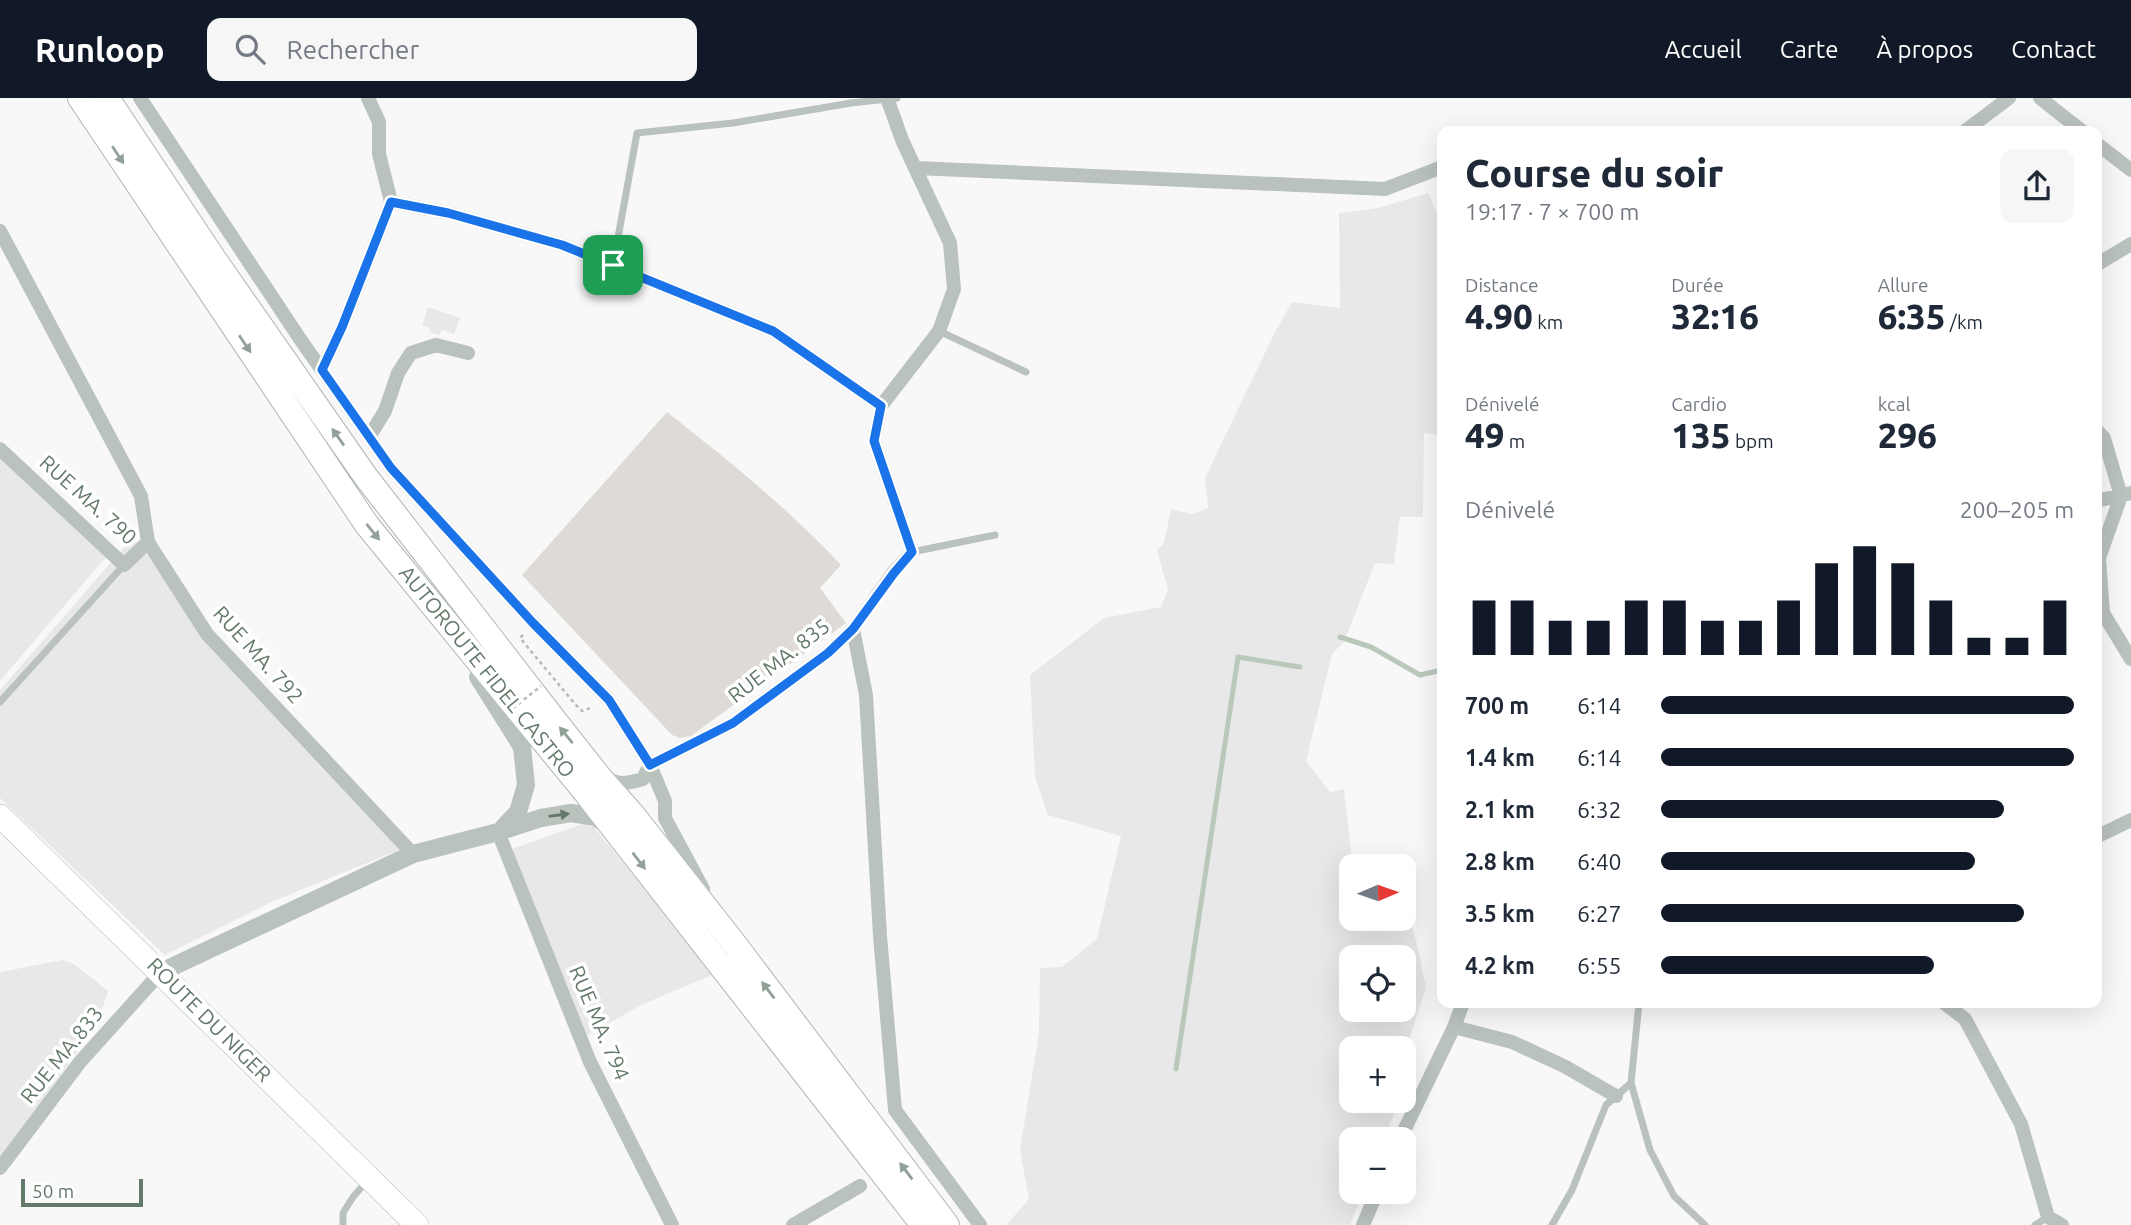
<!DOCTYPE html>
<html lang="fr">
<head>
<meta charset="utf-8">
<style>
  body { margin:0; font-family:Ubuntu,sans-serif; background:#f6f6f7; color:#1f2937; height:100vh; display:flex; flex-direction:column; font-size:26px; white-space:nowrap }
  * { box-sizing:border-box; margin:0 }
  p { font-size:23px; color:#747a83 }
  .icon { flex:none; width:38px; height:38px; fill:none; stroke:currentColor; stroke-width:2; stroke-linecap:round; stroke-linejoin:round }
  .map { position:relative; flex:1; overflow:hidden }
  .side { position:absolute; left:1437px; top:28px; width:665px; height:882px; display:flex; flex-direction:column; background:#fff; border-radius:14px; box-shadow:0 7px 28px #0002 }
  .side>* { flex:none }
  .needle { width:46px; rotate:88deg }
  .tools { position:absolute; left:1339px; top:756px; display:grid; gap:14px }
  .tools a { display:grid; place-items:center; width:77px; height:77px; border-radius:14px; background:#fff; box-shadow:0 7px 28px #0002; font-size:35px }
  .scale { position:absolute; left:21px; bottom:18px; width:122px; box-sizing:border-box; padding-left:7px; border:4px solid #63796a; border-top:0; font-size:19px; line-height:24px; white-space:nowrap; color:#63796a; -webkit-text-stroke:5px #fff; paint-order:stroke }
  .pin { position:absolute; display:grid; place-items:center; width:60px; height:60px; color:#fff; margin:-30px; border-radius:14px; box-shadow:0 4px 10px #0006 }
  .round { display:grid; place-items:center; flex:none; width:74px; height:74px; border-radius:14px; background:#f6f6f7 }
  .headline { display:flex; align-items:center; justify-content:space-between; height:119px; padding:0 28px }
  h1 { font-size:38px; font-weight:800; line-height:52px }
  .figures { display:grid; grid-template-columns:repeat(3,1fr); gap:10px; height:119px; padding:7px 28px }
  .figures div { display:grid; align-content:center }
  .figures b { font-size:35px; font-weight:800 }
  .figures small { font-size:19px; font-weight:400 }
  .figures p { font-size:19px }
  .chart { height:196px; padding:14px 28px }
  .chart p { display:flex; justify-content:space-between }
  .chart svg { width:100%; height:126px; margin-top:7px; stroke:#111827; stroke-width:6 }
  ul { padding:0 28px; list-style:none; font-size:23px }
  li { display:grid; grid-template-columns:112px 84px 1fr; align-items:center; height:52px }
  li i { height:18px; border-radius:9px; background:#111827 }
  header { display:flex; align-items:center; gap:42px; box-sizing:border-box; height:98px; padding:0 35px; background:#111827; color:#fff }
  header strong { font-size:33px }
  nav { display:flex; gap:38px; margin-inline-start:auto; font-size:24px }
  .search { width:490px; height:63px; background:#f6f6f7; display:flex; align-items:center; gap:18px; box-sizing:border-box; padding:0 24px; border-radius:14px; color:#747a83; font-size:26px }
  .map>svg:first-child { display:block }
</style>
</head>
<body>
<header>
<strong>Runloop</strong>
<div class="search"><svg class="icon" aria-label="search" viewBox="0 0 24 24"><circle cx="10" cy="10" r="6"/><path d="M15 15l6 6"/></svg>Rechercher</div>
<nav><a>Accueil</a><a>Carte</a><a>À propos</a><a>Contact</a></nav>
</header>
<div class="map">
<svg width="2131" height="1127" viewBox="0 0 2131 1127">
  <rect width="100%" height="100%" fill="#f9f8f8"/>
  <path fill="#e7e8e7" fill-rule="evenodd" d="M1428,95l14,30v212l-18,-2 -1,84h-23l-6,47 -19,-1 -31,79 -12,12 -26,107 24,31 14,-3 9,77h-2v53h53v-16l12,37 10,48 -16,49 1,33 -7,18v-40h-53v53h48l-15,38h-33v53h12l-13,33h-344l23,-26 -9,-49 19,-118 1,-64 22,-1 35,-28 24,-103 -73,-21 -13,-38 -5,-102 74,-57 57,-11 7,-17 -11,-40 7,-7 7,-34 21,5 16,-6 -3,-30 70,-146 17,-30 48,6 -1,-95 39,-5zM1351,859h53v53h-53z
    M428,209l32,11 -6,16 -12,-4 -3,5 -9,-3v-4l-8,-3z
    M0,357l106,102 -106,124z
    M133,439l120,151 151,160 -133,54 -106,53 -165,-157v-108z
    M582,726l12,3 121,147 -72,30 -57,32 -74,-187z
    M63,862l11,4 34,27 -10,31 -63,90 -35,46v-186z"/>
  <path fill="#dedbd7" d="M667,314c62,49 120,95 174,153l-21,23 26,35 -155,113 -11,2 -8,-3 -150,-160z"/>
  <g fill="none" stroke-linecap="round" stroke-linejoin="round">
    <path stroke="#bac8bc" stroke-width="5" d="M1340,539l31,10 49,28 22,-5
      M1176,971l62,-412 62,10"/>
    <g stroke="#afb8b1" stroke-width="24">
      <path id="primary" d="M0,718l417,409"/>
    </g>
    <g stroke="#afb7b1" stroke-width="26">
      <path id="trunk" d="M80,0l287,427 219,268 337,432
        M107,0l105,158 154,221 190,245 45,57 32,36 100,127 214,283"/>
    </g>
    <path stroke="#b5bcb7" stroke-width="2.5" stroke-dasharray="3.5 3.5" stroke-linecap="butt" d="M523,537l-3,3 55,66 7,7 11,-4"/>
    <path stroke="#bac2bd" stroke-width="7" d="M613,167l24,-132 96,-10 118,-20 46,-5
      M939,233l87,41
      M912,454l83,-17
      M0,604l124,-137
      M1639,905l-8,80 19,67 24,46 31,29
      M343,1127v-12l10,-16 15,-17
      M1552,1127l20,-35 34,-85 25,-22
      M2035,1127l13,-8"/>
    <path stroke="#bac2bd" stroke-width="14" d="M140,0l160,241 91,129 142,155 76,77 41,65 15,36v17l38,71
      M2040,0l42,33
      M1965,33l44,-33
      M2096,45l35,27
      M916,70l469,21 57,-22
      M391,104l57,11 114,32 211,86 108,75
      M0,133l141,265 7,46 59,92 206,220
      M2096,167l35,-21
      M322,272l20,-43 49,-125 -12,-48v-32l-11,-24
      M2096,332l8,8 17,58 -22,62 4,55 28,46
      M369,339l16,-26 13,-38 13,-20 25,-8 32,8
      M0,351l124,116 24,-23
      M2096,403l35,-8
      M853,531l13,66 14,241 15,174 85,115
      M650,667l83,-42 95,-70 25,-24 40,-56 19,-21 -38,-111 7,-35 58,-75 15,-42 -4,-46 -48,-103 -15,-42
      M606,679c12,9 24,6 37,2l7,-14
      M498,734l92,230 82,163
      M2096,739l35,-17
      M1944,905l21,16 56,105 27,93 14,8
      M1454,929l58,15 52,24 52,30
      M1400,1041l54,-112 9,-24
      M0,1070l80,-106 81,-90
      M793,1127l67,-39
      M1363,1127l14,-33"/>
    <path stroke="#bac2bd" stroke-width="18" d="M478,579l44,70 4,38 -8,27 -15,16
      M161,874l252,-118 85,-22 43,-14 30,-5 24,4 14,9"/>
    <use href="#primary" stroke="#fff" stroke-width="23"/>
    <use href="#trunk" stroke="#fff" stroke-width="24"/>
    <path stroke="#b5bcb7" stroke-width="2.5" stroke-dasharray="3.5 3.5" stroke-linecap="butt" d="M502,619l39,-31"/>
  </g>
  <defs><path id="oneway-solid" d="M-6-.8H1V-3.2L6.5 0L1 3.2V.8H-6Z" transform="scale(1.75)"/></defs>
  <g fill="#92a197">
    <use href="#oneway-solid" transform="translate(118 57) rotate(57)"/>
    <use href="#oneway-solid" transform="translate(245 246) rotate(56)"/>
    <use href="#oneway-solid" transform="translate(338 339) rotate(-125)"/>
    <use href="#oneway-solid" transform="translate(373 434) rotate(51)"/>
    <use href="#oneway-solid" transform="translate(566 637) rotate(-129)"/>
    <use href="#oneway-solid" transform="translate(639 763) rotate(52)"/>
    <use href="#oneway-solid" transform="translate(768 892) rotate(-127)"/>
    <use href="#oneway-solid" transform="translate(906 1073) rotate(-127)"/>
  </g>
  <use fill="#63796a" href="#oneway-solid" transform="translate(559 717) rotate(-8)"/>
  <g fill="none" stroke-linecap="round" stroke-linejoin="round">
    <g stroke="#fff" stroke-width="14">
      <path id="route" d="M391,104l57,11 114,32 211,86 108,75 -7,35 38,111 -18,21 -41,56 -25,24 -95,70 -83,42 -41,-65 -76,-77 -142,-155 -69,-98 20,-43z"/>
    </g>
    <use href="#route" stroke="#1a73e8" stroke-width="9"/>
  </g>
  <g text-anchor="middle" stroke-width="7" stroke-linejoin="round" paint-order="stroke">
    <g font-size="21" fill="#63796a" stroke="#fff">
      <text transform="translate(88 402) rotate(42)" y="7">RUE MA. 790</text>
      <text transform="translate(258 557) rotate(48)" y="7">RUE MA. 792</text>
      <text transform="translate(779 563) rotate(-38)" y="7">RUE MA. 835</text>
      <text transform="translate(487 574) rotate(51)" y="7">AUTOROUTE FIDEL CASTRO</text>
      <text transform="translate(209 922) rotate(45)" y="7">ROUTE DU NIGER</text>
      <text transform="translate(599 925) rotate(67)" y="7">RUE MA. 794</text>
      <text transform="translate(62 957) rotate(-51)" y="7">RUE MA.833</text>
    </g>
  </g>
</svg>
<div class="tools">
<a><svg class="needle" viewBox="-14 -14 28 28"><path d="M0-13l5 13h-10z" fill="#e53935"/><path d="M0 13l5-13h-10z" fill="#747a83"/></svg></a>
<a><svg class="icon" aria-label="locate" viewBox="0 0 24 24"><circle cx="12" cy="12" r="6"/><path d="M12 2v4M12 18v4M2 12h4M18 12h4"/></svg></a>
<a>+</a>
<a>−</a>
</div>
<div class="scale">50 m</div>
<div class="pin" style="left:613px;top:167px;background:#1e9e55"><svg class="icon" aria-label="arrive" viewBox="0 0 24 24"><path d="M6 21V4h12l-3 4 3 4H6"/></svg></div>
<section class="side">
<div class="headline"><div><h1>Course du soir</h1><p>19:17 · 7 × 700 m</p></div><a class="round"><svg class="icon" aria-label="share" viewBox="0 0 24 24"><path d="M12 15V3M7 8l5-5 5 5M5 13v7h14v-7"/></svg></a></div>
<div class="figures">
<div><p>Distance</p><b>4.90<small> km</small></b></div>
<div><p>Durée</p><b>32:16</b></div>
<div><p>Allure</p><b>6:35<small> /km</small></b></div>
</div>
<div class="figures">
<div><p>Dénivelé</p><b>49<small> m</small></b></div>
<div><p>Cardio</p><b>135<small> bpm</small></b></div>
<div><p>kcal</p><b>296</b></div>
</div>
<div class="chart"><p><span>Dénivelé</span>200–205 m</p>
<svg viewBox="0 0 160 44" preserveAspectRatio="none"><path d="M5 44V25M15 44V25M25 44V32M35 44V32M45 44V25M55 44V25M65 44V32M75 44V32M85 44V25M95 44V12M105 44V6M115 44V12M125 44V25M135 44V38M145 44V38M155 44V25"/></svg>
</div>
<ul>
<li><b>700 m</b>6:14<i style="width:100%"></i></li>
<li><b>1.4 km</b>6:14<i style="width:100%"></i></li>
<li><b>2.1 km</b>6:32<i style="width:83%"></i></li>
<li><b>2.8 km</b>6:40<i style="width:76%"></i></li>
<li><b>3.5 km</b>6:27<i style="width:88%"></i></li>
<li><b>4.2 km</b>6:55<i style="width:66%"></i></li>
</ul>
</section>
</div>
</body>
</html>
